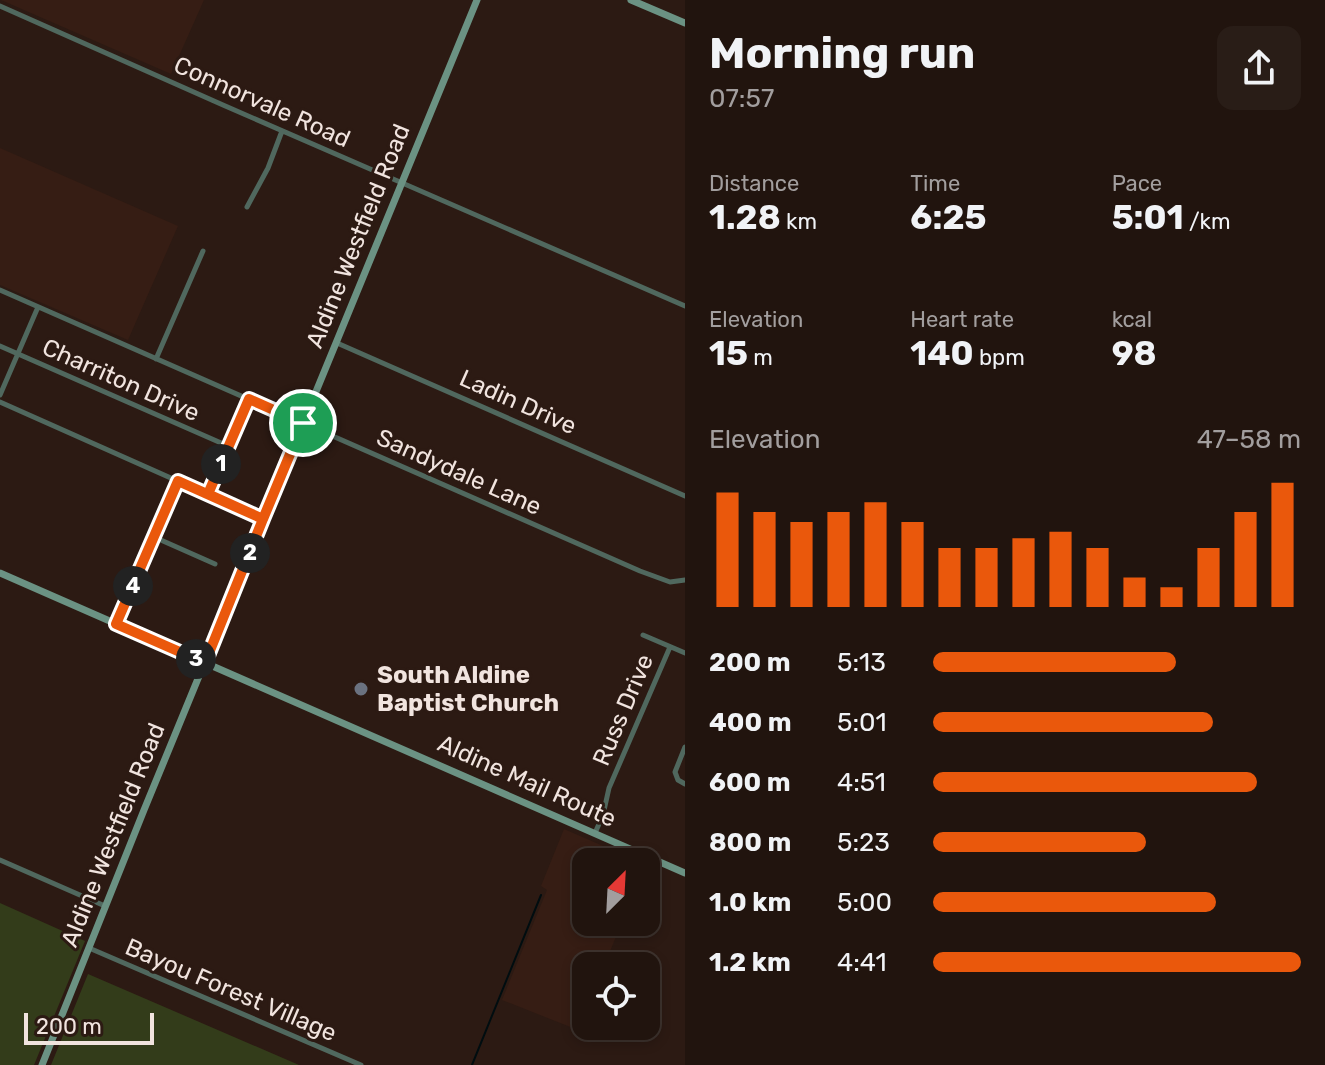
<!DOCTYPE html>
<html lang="en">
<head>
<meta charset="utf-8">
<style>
  body { margin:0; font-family:Rubik,sans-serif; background:#291d17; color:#f1f3f6; height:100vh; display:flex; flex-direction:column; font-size:30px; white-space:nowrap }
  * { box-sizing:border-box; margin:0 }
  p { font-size:26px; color:#a29e9e }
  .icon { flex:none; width:44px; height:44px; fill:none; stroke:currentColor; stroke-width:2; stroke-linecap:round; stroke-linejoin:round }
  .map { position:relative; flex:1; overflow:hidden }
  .side { display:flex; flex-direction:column; background:#21140e; width:640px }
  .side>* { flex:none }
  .needle { width:52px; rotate:24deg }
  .tools { position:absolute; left:572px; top:848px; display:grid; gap:16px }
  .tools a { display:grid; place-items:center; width:88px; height:88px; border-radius:16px; background:#21140e; box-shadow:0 4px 12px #0003,0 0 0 2px #3e332e; font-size:40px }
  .scale { position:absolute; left:24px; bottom:20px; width:130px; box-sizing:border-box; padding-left:8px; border:4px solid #f1e4df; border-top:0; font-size:22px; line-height:28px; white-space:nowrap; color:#f1e4df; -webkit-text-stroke:6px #2c1a13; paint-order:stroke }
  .pin { position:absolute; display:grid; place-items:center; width:68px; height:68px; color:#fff; margin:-34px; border:4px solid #fff; border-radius:50%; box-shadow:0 2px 8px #0007 }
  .km { position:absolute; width:40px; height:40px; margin:-20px; border-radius:50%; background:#222; color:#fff; font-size:22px; line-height:40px; text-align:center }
  .round { display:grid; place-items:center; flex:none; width:84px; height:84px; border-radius:16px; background:#291d17 }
  .summary { display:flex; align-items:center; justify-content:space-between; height:136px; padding:0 24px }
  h1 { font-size:44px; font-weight:700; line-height:60px }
  .stats { display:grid; grid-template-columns:repeat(3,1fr); gap:12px; height:136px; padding:8px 24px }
  .stats div { display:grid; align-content:center }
  .stats b { font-size:34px; font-weight:700 }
  .stats small { font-size:22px; font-weight:400 }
  .stats p { font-size:22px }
  .chart { height:224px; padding:16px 24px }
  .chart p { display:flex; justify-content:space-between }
  .chart svg { width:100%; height:144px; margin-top:8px; stroke:#ea580c; stroke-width:6 }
  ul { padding:0 24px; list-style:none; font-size:26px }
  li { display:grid; grid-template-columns:128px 96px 1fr; align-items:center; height:60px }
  li i { height:20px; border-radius:10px; background:#ea580c }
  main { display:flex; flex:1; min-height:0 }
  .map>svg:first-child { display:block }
</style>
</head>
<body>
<main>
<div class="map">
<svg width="685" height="1065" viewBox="0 0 685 1065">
  <rect width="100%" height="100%" fill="#2c1a13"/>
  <path fill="#361d14" d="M1,0h203l-33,74z
    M0,148l178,78 -50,114 -128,-55z
    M564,829l76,33h-54v60h36l-18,44h-18v44l-8,20 -76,-30 45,-110 -6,-4z"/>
  <path fill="#333c1a" d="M0,903l85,38 -51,124h-34z
    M88,974l211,91h-248z"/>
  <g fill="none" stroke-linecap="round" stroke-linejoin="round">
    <path stroke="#000d10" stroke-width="2" d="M472,1065l69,-170"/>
    <path stroke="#50685e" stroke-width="5" d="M0,6l223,99 462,201
      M247,207l21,-39 14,-37
      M0,290l640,281 30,11 15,-2
      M337,343l348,153
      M0,346l228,100
      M156,359l47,-108
      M0,395l38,-88
      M0,402l263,117
      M208,494l41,-95
      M154,537l61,27
      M116,624l62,-143
      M643,635l42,18
      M685,747l-10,25 3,8 7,4
      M595,833l8,-18 6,-27 61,-141
      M0,860l105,46
      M89,948l272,117"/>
    <path stroke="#6b9283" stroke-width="7" d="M631,0l54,23
      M0,573l685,300
      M42,1065l102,-255 333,-810"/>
  </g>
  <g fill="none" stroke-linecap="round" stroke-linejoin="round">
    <g stroke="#fff" stroke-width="16">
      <path id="route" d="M303,423l-54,-24 -41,95 55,25 -58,144 -89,-39 62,-143 85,38 40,-96"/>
    </g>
    <use href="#route" stroke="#ea580c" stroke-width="10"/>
  </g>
  <circle fill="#6b7280" stroke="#2c1a13" stroke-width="3" cx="361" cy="689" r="8"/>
  <g text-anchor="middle" stroke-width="6" stroke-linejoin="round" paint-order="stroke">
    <g font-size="24" fill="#f1e4df" stroke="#2c1a13">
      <text transform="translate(262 102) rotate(24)" y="8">Connorvale Road</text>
      <text transform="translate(358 236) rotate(-68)" y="8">Aldine Westfield Road</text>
      <text transform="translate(121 380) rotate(24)" y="8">Charriton Drive</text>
      <text transform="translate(518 402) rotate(24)" y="8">Ladin Drive</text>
      <text transform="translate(459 472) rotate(24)" y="8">Sandydale Lane</text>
      <text transform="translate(623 710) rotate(-67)" y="8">Russ Drive</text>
      <text transform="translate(527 781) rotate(24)" y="8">Aldine Mail Route</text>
      <text transform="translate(113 835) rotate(-68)" y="8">Aldine Westfield Road</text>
      <text transform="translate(231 990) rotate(23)" y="8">Bayou Forest Village</text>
    </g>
    <g font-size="24" font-weight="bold" fill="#f1e4df" stroke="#2c1a13" text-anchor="start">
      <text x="377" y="683">South Aldine<tspan x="377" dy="28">Baptist Church</tspan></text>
    </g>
  </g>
</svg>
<div class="tools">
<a><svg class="needle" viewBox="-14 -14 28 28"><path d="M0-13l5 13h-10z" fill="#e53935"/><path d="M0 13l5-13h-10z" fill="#a29e9e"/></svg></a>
<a><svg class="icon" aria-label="locate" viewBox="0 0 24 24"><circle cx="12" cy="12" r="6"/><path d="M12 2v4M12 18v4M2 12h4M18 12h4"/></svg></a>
</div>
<div class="scale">200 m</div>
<div class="pin" style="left:303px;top:423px;background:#1e9e55"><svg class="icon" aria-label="arrive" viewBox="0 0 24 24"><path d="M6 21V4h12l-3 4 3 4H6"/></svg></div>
<b class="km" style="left:221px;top:464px">1</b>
<b class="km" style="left:250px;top:553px">2</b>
<b class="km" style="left:196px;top:659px">3</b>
<b class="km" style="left:133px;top:586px">4</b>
</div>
<section class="side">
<div class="summary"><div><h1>Morning run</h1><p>07:57</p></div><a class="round"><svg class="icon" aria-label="share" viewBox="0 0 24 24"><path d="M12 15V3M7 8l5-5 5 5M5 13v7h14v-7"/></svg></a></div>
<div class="stats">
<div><p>Distance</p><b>1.28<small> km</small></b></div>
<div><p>Time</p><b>6:25</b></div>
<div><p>Pace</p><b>5:01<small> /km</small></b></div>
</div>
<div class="stats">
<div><p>Elevation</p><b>15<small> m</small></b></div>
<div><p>Heart rate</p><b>140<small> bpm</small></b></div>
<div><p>kcal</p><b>98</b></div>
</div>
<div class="chart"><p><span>Elevation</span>47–58 m</p>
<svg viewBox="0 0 160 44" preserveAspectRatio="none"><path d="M5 44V9M15 44V15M25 44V18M35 44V15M45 44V12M55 44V18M65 44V26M75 44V26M85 44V23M95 44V21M105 44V26M115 44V35M125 44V38M135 44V26M145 44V15M155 44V6"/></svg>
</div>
<ul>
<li><b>200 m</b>5:13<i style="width:66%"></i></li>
<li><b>400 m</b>5:01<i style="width:76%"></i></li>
<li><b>600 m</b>4:51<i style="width:88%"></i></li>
<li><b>800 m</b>5:23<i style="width:58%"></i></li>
<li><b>1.0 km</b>5:00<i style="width:77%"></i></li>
<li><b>1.2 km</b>4:41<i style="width:100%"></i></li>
</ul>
</section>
</main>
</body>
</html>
